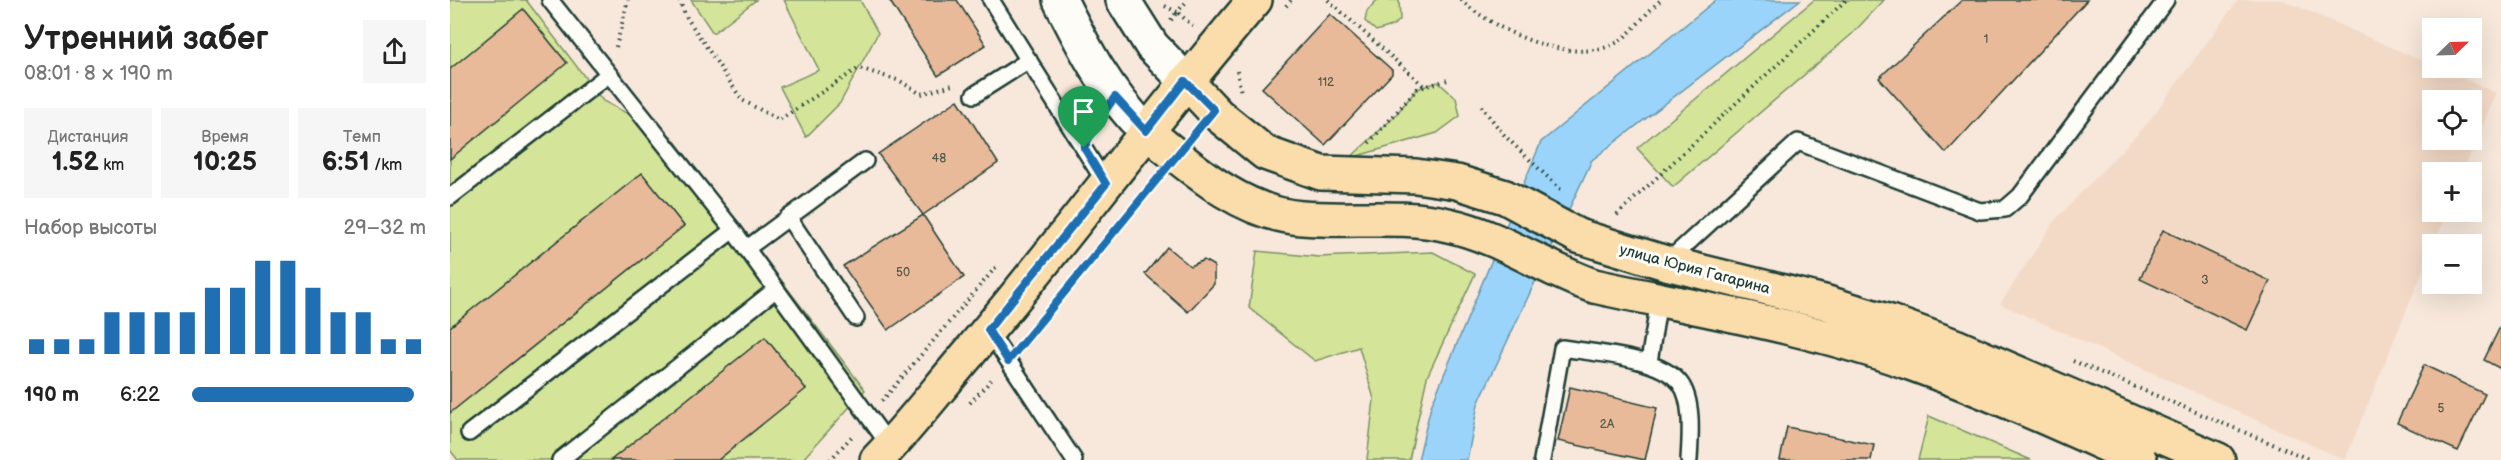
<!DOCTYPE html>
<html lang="ru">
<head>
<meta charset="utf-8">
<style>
  body { margin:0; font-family:"Balsamiq Sans",sans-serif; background:#f6f6f6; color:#222; height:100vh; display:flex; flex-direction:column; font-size:22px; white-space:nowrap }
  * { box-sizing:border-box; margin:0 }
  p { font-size:20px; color:#767676 }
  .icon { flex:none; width:33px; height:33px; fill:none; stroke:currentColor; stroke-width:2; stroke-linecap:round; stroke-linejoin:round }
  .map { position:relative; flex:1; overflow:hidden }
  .panel { display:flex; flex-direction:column; background:#fff; width:450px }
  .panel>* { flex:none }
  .needle { width:39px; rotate:67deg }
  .tools { position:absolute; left:1972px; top:18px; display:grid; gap:12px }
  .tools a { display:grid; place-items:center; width:60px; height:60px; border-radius:0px; background:#fff; box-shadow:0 6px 24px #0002; font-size:30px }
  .pin { position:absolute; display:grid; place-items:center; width:51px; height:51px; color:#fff; margin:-62px -26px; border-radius:50% 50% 50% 0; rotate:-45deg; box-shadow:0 0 6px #0007 }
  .pin .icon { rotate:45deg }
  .round { display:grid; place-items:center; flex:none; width:63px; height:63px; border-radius:0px; background:#f6f6f6 }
  .head { display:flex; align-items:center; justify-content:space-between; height:102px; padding:0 24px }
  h1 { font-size:33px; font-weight:800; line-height:45px }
  .metrics { display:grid; grid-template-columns:repeat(3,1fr); gap:9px; height:102px; padding:6px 24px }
  .metrics div { display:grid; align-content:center; border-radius:0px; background:#f6f6f6; text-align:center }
  .metrics b { font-size:26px; font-weight:800 }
  .metrics small { font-size:16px; font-weight:400 }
  .metrics p { font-size:16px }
  .chart { height:168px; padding:12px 24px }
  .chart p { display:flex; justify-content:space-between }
  .chart svg { width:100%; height:108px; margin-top:6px; stroke:#1f6fb2; stroke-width:6 }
  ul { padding:0 24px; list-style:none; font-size:20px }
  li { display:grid; grid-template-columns:96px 72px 1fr; align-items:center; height:45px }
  li i { height:15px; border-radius:8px; background:#1f6fb2 }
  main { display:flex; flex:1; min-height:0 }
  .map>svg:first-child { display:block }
</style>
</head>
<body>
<main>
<section class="panel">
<div class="head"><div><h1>Утренний забег</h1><p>08:01 · 8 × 190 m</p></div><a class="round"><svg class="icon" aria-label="share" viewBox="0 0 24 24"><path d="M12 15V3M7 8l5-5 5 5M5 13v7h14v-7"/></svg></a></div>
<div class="metrics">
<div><p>Дистанция</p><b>1.52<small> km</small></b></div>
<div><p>Время</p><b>10:25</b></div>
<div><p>Темп</p><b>6:51<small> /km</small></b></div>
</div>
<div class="chart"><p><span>Набор высоты</span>29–32 m</p>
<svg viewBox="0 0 160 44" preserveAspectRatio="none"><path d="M5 44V38M15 44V38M25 44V38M35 44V27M45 44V27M55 44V27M65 44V27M75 44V17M85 44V17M95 44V6M105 44V6M115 44V17M125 44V27M135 44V27M145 44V38M155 44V38"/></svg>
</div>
<ul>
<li><b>190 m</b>6:22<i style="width:95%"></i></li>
</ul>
</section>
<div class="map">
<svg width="2051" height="460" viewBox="0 0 2051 460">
  <rect width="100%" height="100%" fill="#f7e8db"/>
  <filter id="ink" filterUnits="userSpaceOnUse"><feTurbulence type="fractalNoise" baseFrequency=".0167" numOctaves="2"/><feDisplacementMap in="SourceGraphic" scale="12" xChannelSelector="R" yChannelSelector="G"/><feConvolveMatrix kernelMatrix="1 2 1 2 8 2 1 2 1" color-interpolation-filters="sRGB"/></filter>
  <g filter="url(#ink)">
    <path fill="#f3dac7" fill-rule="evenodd" d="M1788,0h45l213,93 -33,79h-30v40h14l-102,248 -345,-156 56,-85 91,-95zM1983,100h39v40h-39z"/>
    <path fill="#d4e599" stroke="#7a9166" stroke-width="1.5" d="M0,0h76l77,101 68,35 194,254 -63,70h-344l-8,-10z
      M241,0h65l-43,33z
      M334,0h76l18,33 -38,70 -34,34 -26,-50 39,-17z
      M927,0h22l1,20 -8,6 -16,5 -11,-10 2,-10z
      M1364,0h70l-32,34 -179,153 -36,-39z
      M988,82l18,16 4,18 -23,17 -87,25 43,-40 24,-29z
      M807,251l62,6 114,-5 42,22 -48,103 -18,83h-42l7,-61 -15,-52 -44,14 -66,-53z
      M1479,416l102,44h-113z"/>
    <path fill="#9bd4fb" stroke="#6998ab" stroke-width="1.5" d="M1266,0h84l-208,160 -114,244 -11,56h-49l13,-54 110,-264z"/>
    <path fill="#e9ba99" stroke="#1f3d34" stroke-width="1.5" d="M439,0h68l29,45 -48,31z
      M1512,0h125l-141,153 -67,-75z
      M73,9l44,54 -117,96v-90z
      M880,14l62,56v4l-67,71 -63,-57z
      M508,100l40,63 -75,52 -45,-61z
      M192,173l42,53 -234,187v-86z
      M473,215l41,62 -76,53 -45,-64z
      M1713,230l107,51 -23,49 -107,-51z
      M717,247l23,19 14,-6 10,6v18l-26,28 -43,-38z
      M2051,325v44l-17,-9z
      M315,337l41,52 -88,71h-107z
      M1974,365l61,29 -27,57 -61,-28z
      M1120,387l87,21 -12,52 -87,-19z
      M1337,427l87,18 -3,15h-91z"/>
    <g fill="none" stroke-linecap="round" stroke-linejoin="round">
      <g stroke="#1f3d34" stroke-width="20">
        <path id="service" d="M100,0l183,230 157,216
          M541,0l115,184
          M524,95l55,-35
          M0,197l159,-123
          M338,217l68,101
          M296,249l119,-88
          M1216,263l132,-121 182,69 25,-2 15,-13 146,-196
          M538,330l86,130
          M1199,362l10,-62
          M19,433l264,-203
          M110,460l215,-170
          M1092,460l20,-112c32,5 98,9 118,35 14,18 10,56 9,77"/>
      </g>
      <g stroke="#1f3d34" stroke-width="38">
        <path id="secondary" d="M610,0c24,48 47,93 86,131
          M673,0l29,46 34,35"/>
      </g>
      <g stroke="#1f3d34" stroke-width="38">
        <path id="primary" d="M736,81l32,34 47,38 56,20 95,3 41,6 48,15 73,39 88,27 158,39 66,20 65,24 263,114
          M696,131c45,37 96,83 156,87 49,4 98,-4 146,7 52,11 96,44 146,61 107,23 216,41 319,78 77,28 152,62 227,96
          M427,460c32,-33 61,-71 92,-107 98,-116 187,-238 286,-353"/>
      </g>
      <path stroke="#1f3d34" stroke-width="4" stroke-dasharray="1.5 4.5" stroke-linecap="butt" d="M229,0l8,18 55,82 37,20 80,-52 41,13 21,13 35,-10
        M878,0l97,87
        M1011,0c34,31 113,68 157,42 16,-11 28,-30 43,-42
        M715,6l12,6 11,-12
        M836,6l5,-6
        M721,20l6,-8 16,14
        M166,47l12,-47
        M787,71l4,22
        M1031,106l24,30 56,54
        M919,143l48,-54 34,-10
        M1167,215l229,-215
        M572,345l136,-166
        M1623,361l238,99
        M432,401l114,-134
        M520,403l23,-25
        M380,460l24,-26"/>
      <use href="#service" stroke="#fdfcf7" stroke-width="15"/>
      <use href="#secondary" stroke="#fdfcf7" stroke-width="33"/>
      <use href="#primary" stroke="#faddab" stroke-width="33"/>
    </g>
  </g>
  <g fill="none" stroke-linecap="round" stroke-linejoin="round" filter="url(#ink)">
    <g stroke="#fff" stroke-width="12">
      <path id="route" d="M735,81l29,29 -206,251 -20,-31 118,-146 -22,-36 14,-28 17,-23 31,34z"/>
    </g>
    <use href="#route" stroke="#1f6fb2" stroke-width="8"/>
  </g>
  <g text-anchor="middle" stroke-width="6" stroke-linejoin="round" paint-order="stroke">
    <g font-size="12" fill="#525c4d">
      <text x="1536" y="43">1</text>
      <text x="876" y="86">112</text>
      <text x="489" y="162">48</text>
      <text x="453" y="276">50</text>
      <text x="1755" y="284">3</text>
      <text x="1991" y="412">5</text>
      <text x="1157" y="428">2А</text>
    </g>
    <g font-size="15" fill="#1f3d34" stroke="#fdfcf7">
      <text transform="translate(1245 269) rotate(15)" y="5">улица Юрия Гагарина</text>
    </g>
  </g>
</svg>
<div class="tools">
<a><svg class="needle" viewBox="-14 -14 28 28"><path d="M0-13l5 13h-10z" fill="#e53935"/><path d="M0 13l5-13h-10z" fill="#767676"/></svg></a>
<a><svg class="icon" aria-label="locate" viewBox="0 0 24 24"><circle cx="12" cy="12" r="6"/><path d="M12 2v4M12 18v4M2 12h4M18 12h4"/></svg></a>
<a>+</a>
<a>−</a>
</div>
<div class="pin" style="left:634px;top:148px;background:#1e9e55"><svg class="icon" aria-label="arrive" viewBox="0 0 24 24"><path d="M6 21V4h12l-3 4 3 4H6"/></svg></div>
</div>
</main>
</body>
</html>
